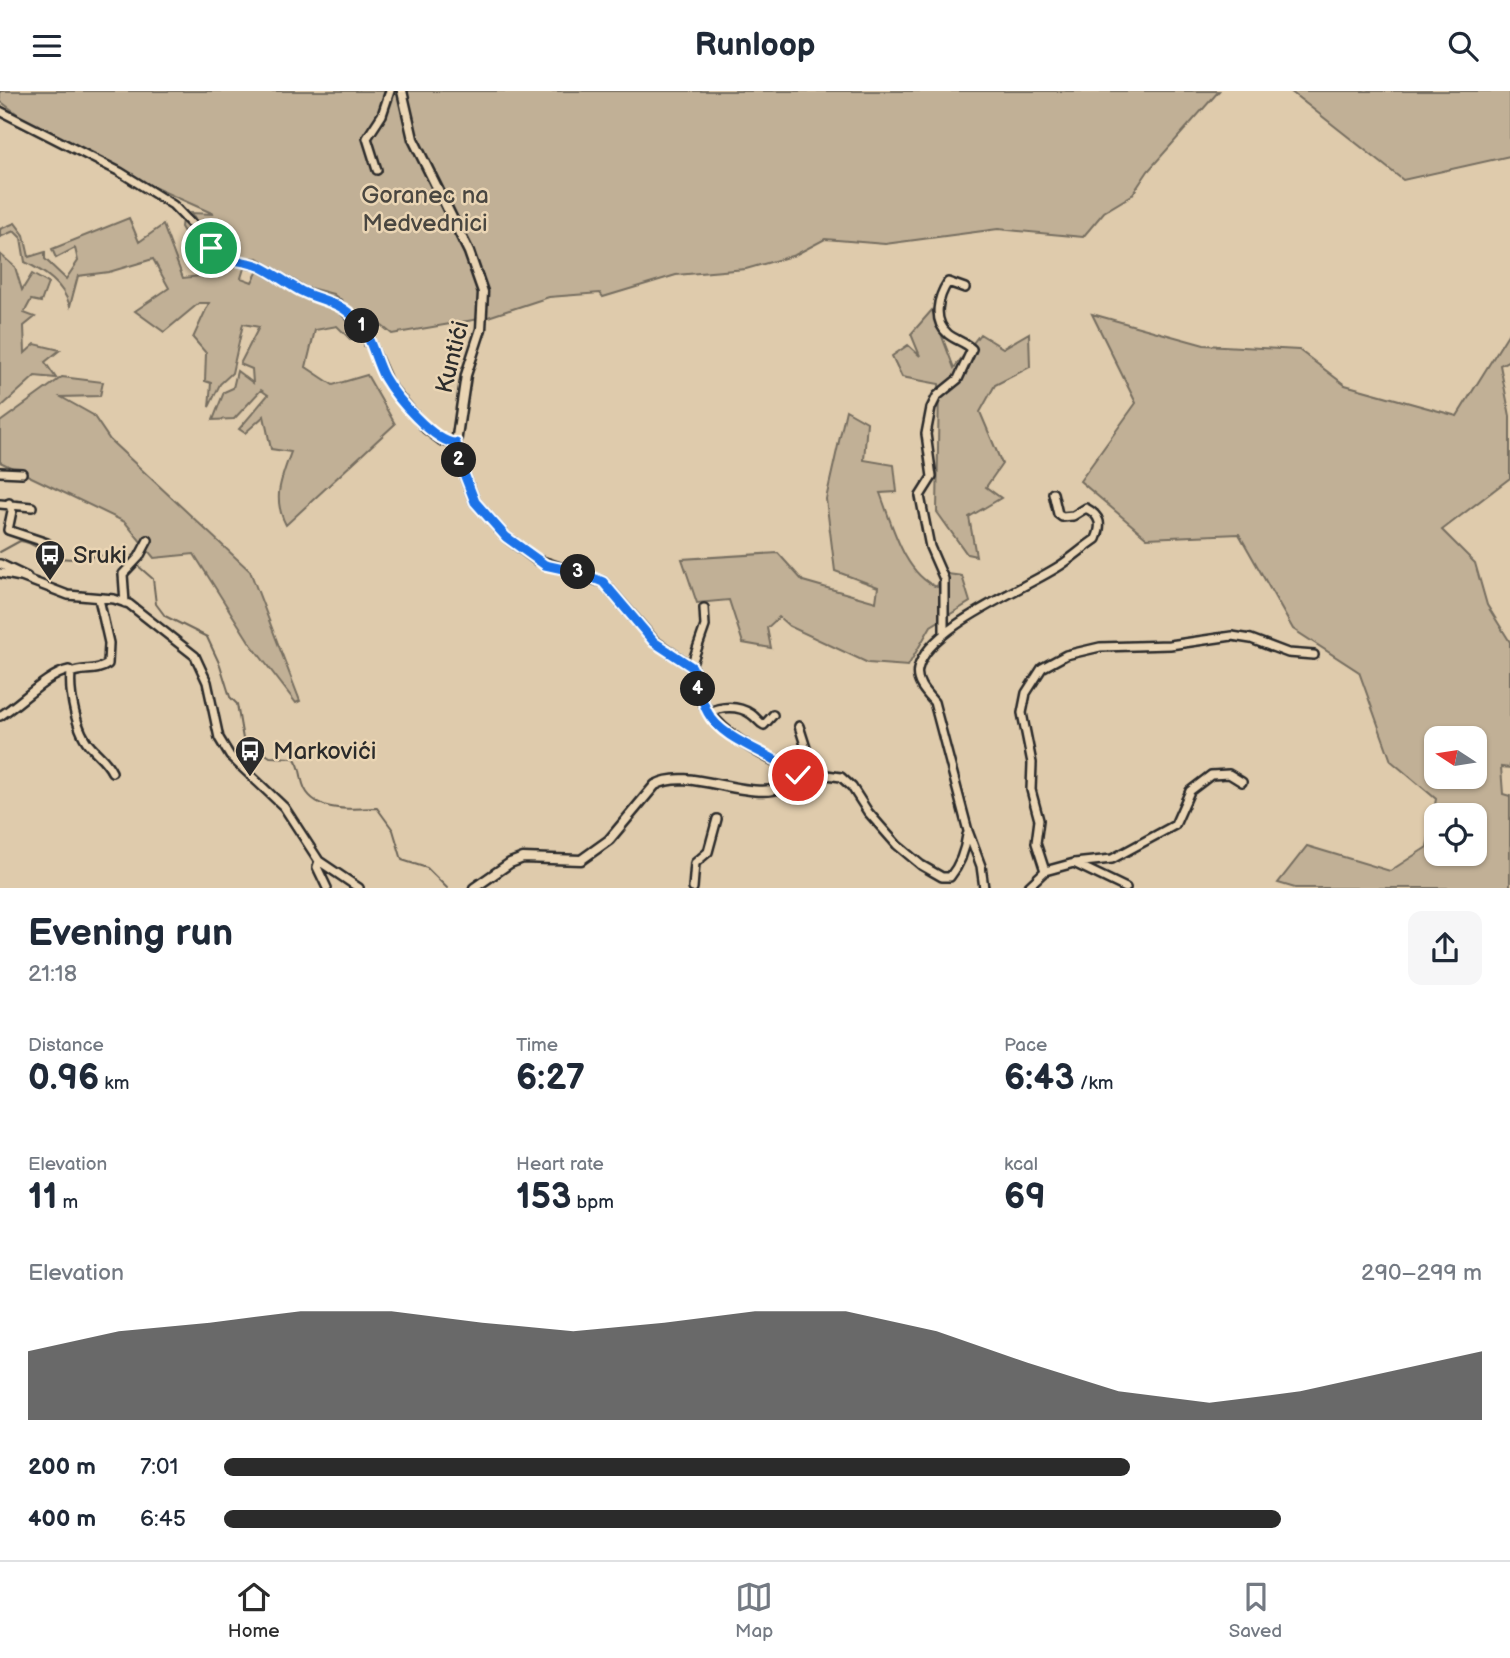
<!DOCTYPE html>
<html lang="en">
<head>
<meta charset="utf-8">
<style>
  body { margin:0; font-family:"Balsamiq Sans",sans-serif; background:#f6f6f7; color:#1f2937; height:100vh; display:flex; flex-direction:column; font-size:26px; white-space:nowrap }
  * { box-sizing:border-box; margin:0 }
  p { font-size:23px; color:#747a83 }
  .icon { flex:none; width:38px; height:38px; fill:none; stroke:currentColor; stroke-width:2; stroke-linecap:round; stroke-linejoin:round }
  .map { position:relative; height:797px; overflow:hidden }
  .panel { display:flex; flex-direction:column; background:#fff; flex:1 }
  .panel>* { flex:none }
  .needle { width:46px; rotate:282deg }
  .buttons { position:absolute; left:1424px; top:635px; display:grid; gap:14px }
  .buttons a { display:grid; place-items:center; width:63px; height:63px; border-radius:14px; background:#fff; box-shadow:0 2px 5px #0004; font-size:35px }
  .pin { position:absolute; display:grid; place-items:center; width:60px; height:60px; color:#fff; margin:-30px; border:4px solid #fff; border-radius:50%; box-shadow:0 2px 7px #0007 }
  .km { position:absolute; width:35px; height:35px; margin:-18px; border-radius:50%; background:#222; color:#fff; font-size:19px; line-height:35px; text-align:center }
  .round { display:grid; place-items:center; flex:none; width:74px; height:74px; border-radius:14px; background:#f6f6f7 }
  .overview { display:flex; align-items:center; justify-content:space-between; height:119px; padding:0 28px }
  h1 { font-size:38px; font-weight:800; line-height:52px }
  .stats { display:grid; grid-template-columns:repeat(3,1fr); gap:10px; height:119px; padding:7px 28px }
  .stats div { display:grid; align-content:center }
  .stats b { font-size:35px; font-weight:800 }
  .stats small { font-size:19px; font-weight:400 }
  .stats p { font-size:19px }
  .chart { height:196px; padding:14px 28px }
  .chart p { display:flex; justify-content:space-between }
  .chart svg { width:100%; height:126px; margin-top:7px; fill:#2b2b2b; opacity:.7 }
  ul { padding:0 28px; list-style:none; font-size:23px }
  li { display:grid; grid-template-columns:112px 84px 1fr; align-items:center; height:52px }
  li i { height:18px; border-radius:9px; background:#2b2b2b }
  header { display:flex; justify-content:space-between; align-items:center; height:91px; padding:0 28px; background:#fff; font-size:32px; font-weight:800 }
  .tabs { display:flex; justify-content:space-around; align-items:center; height:98px; border-top:2px solid #e0e1e3; background:#fff; font-size:19px; color:#747a83 }
  .tabs a { display:grid; justify-items:center; gap:4px }
  .tabs .selected { color:#2b2b2b }
  .map>svg:first-child { display:block }
</style>
</head>
<body>
<header><svg class="icon" aria-label="menu" viewBox="0 0 24 24"><path d="M4 6h16M4 12h16M4 18h16"/></svg>Runloop<svg class="icon" aria-label="search" viewBox="0 0 24 24"><circle cx="10" cy="10" r="6"/><path d="M15 15l6 6"/></svg></header>
<div class="map">
<svg width="1510" height="797" viewBox="0 0 1510 797">
  <rect width="100%" height="100%" fill="#dfcbac"/>
  <filter id="ink" filterUnits="userSpaceOnUse"><feTurbulence type="fractalNoise" baseFrequency=".0143" numOctaves="2"/><feDisplacementMap in="SourceGraphic" scale="14" xChannelSelector="R" yChannelSelector="G"/><feConvolveMatrix kernelMatrix="1 2 1 2 8 2 1 2 1" color-interpolation-filters="sRGB"/></filter>
  <g filter="url(#ink)">
    <path fill="#c1b096" stroke="#766e60" stroke-width="2" fill-rule="evenodd" d="M0,0h1219l-71,80 -16,24 -28,17 -21,25 -85,-8 -113,15 -60,-5 -30,16 -49,14 -70,6 -73,22 -3,-4 -51,4 -64,21 -93,16 -26,-21 -3,6 -30,-25 -27,-7 -48,-29 -25,-1 -20,-10 -22,-34 23,1 -155,-69 -59,-44z
      M1290,0h220v65l-107,24z
      M129,127l10,24 24,-17 20,53 27,-3 -29,-48 1,-8 39,48 24,-2 -4,13 11,4 8,-15 43,27 34,10 19,16 17,31 -9,-5v-9l-6,-2 -7,5 -14,-14 -22,4 -9,37 27,18 34,-10 28,49 -109,101c-14,-26 -5,-46 5,-73l-20,-3 -7,-33 -19,17 -6,-4 29,-34 -7,-5 -27,29 -21,1 11,-28 9,-4 4,-17 16,12 -1,-14 -12,-5 19,-37 -16,-3 -11,49 -12,11 -11,23 2,-24 -6,-2 1,-28 -13,-15 16,-35h-10l-35,29 -29,-21 34,-23 -16,-29 -44,13 -31,4 -8,30c-7,-22 -25,-34 -45,-44l-4,-24 -7,-7 -14,6v-8l15,-6 9,12 5,22 16,-5v7l21,20 12,-18 -3,-13 -19,10 -4,-9z
      M0,163l15,13 7,23 10,-16 16,9 -7,19 -10,-2 -7,13 11,4 -11,9 1,27 10,-9 25,6 -15,12 11,16 -21,-2 -35,32z
      M932,219l22,58 26,-34 23,14 26,-15 1,34 -35,18 -15,27 22,52 -16,23 15,11 -32,19 7,39 -9,-2 -30,-42 2,-128 -37,-7 -10,-21 16,-11 12,11 -9,-22z
      M1092,223l112,31 95,5 46,35 112,31 53,-85v29l-10,5 10,51v62l-68,52 33,33 12,42 23,37v126l-9,-1 2,27 7,2v92h-215l-17,-5 29,-37 83,25 37,-24 9,-48 -45,-38 -32,-89 -66,-43 -54,-95 -92,4 -67,-57 56,-78zM1437,648h38v38h-38zM1437,724h38v39h-38z
      M62,286l41,5 -3,14 -39,1 32,18 17,25 140,131 50,130 -4,2 -46,-60 -56,-89 -40,4 -29,-36 -125,-60v-40z
      M846,319l21,12 -3,38 30,5 3,27 -17,1c12,31 24,81 57,94l4,-14 21,3 8,26 -39,24 -23,40 -40,-3 -79,-37 -10,-9 -12,11 4,20 -28,-5 -14,-43 -32,3 -15,-44 96,-6 25,28 73,21 2,-15 -43,-16 -9,-72z"/>
    <g fill="none" stroke-linecap="round" stroke-linejoin="round">
      <path stroke="#6c6559" stroke-width="2" d="M0,461l20,-11c15,1 22,13 35,16 26,7 53,-11 77,5
        M137,474l16,14 3,25 9,12 42,21 13,28 10,32 7,7 6,35 27,18 24,1c7,7 6,17 9,26 9,30 51,25 74,24l16,22 9,30 25,8 20,20"/>
      <g stroke="#2b2b2b" stroke-width="12">
        <path id="minor" d="M0,20l120,61 53,33 51,53 35,8 44,26 35,12 27,27 23,52 38,46 16,12 14,2
          M377,79l-10,-32 15,-23 8,-24
          M0,381l22,1
          M9,412l3,8 -4,19 39,13
          M0,413l32,3
          M0,473l27,13
          M0,482l21,4 47,18 46,4 15,5 66,52 12,26 12,56 11,18 54,51 35,54 40,27
          M99,508l10,44 -1,21c-13,9 -24,3 -37,9 -2,20 5,59 20,74 8,9 15,13 21,25
          M125,512l-2,-29 16,-17 9,-17
          M944,542v-54l-14,-32 -10,-51 12,-19 -6,-43 5,-26 6,-12 21,-17 14,-30c-7,-7 -17,-9 -24,-15 -16,-14 -10,-37 0,-52l17,6
          M691,575l14,-40 -1,-18
          M708,622c13,-7 30,-8 43,1 6,4 7,8 13,11l9,-10
          M0,625c21,-13 48,-42 69,-46l2,3
          M799,635l7,22 -1,24
          M798,684l7,-3 36,5 11,10 16,25 29,33 24,20 21,12h8c9,-11 15,-27 17,-42
          M319,770l-2,6 10,21
          M1074,772l38,-4 63,-34 15,-34 21,-16 18,-1 13,8
          M1045,780l-9,-28 3,-23 -8,-30 1,-27 -10,-50 4,-20 16,-25 24,-13 34,-8 70,-2 62,-9 19,3 37,14 26,2
          M693,797l2,-25 13,-11 9,-33
          M984,797l-3,-22 -13,-35 -34,-129c-8,-9 -19,-20 -16,-33 10,-43 107,-80 143,-104 12,-8 23,-18 35,-26 6,-14 5,-23 -10,-31l-13,8 -11,1 -4,-3 -5,-21
          M1027,797l18,-17 29,-8 52,25"/>
      </g>
      <g stroke="#2b2b2b" stroke-width="13">
        <path id="tertiary" d="M402,0l11,48 56,113 14,40 -2,37 -15,46 -10,68 5,23 14,36 31,35 31,23 66,22 51,59 38,26c4,10 4,22 9,32 18,37 59,53 94,73l4,6c-38,35 -105,-15 -144,7l-46,55 -28,20 -58,-2 -13,5 -36,25"/>
      </g>
      <use href="#minor" stroke="#ead5b4" stroke-width="7"/>
      <use href="#tertiary" stroke="#ead5b4" stroke-width="8"/>
    </g>
  </g>
  <g fill="none" stroke-linecap="round" stroke-linejoin="round" filter="url(#ink)">
    <g stroke="#fff" stroke-width="14">
      <path id="route" d="M211,157c15,15 30,11 48,18 15,7 27,17 42,25 20,10 39,10 55,29 16,17 18,38 28,57 11,19 50,66 72,66l5,23 14,36 31,35 39,28 36,8 22,9 51,60 38,25c6,16 8,31 16,46 16,29 65,40 90,62"/>
    </g>
    <use href="#route" stroke="#1a73e8" stroke-width="9"/>
  </g>
  <defs>
    <g id="bus-pin" transform="scale(1.575)"><path d="M0 17L-7.5 6A9.5 9.5 0 1 1 7.5 6Z" fill="#2b2b2b" stroke="#ead5b4"/><path d="M-5-6H5V4H4V6H2V4H-2V6H-4V4H-5ZM-3.5-4V0h7V-4ZM-3.5 1.2v1.5H-2V1.2ZM2 1.2v1.5H3.5V1.2Z" fill="#fff"/></g>
  </defs>
  <g fill-rule="evenodd">
    <use href="#bus-pin" x="50" y="464"/>
    <use href="#bus-pin" x="250" y="660"/>
  </g>
  <g text-anchor="middle" stroke-width="5" stroke-linejoin="round" paint-order="stroke">
    <g font-size="24" fill="#494640" stroke="#ead5b4">
      <text x="425" y="112">Goranec na<tspan x="425" dy="28">Medvednici</tspan></text>
    </g>
    <g font-size="24" fill="#2b2b2b" stroke="#ead5b4">
      <text transform="translate(452 266) rotate(-76)" y="8">Kuntići</text>
    </g>
    <g font-size="24" fill="#2b2b2b" stroke="#ead5b4" text-anchor="start">
      <text x="73" y="472">Sruki</text>
      <text x="273" y="668">Markovići</text>
    </g>
  </g>
</svg>
<div class="buttons">
<a><svg class="needle" viewBox="-14 -14 28 28"><path d="M0-13l5 13h-10z" fill="#e53935"/><path d="M0 13l5-13h-10z" fill="#747a83"/></svg></a>
<a><svg class="icon" aria-label="locate" viewBox="0 0 24 24"><circle cx="12" cy="12" r="6"/><path d="M12 2v4M12 18v4M2 12h4M18 12h4"/></svg></a>
</div>
<div class="pin" style="left:211px;top:157px;background:#1e9e55"><svg class="icon" aria-label="arrive" viewBox="0 0 24 24"><path d="M6 21V4h12l-3 4 3 4H6"/></svg></div>
<div class="pin" style="left:798px;top:684px;background:#d93025"><svg class="icon" aria-label="check" viewBox="0 0 24 24"><path d="M5 12l5 5 9-10"/></svg></div>
<b class="km" style="left:362px;top:235px">1</b>
<b class="km" style="left:459px;top:369px">2</b>
<b class="km" style="left:578px;top:481px">3</b>
<b class="km" style="left:698px;top:598px">4</b>
</div>
<section class="panel">
<div class="overview"><div><h1>Evening run</h1><p>21:18</p></div><a class="round"><svg class="icon" aria-label="share" viewBox="0 0 24 24"><path d="M12 15V3M7 8l5-5 5 5M5 13v7h14v-7"/></svg></a></div>
<div class="stats">
<div><p>Distance</p><b>0.96<small> km</small></b></div>
<div><p>Time</p><b>6:27</b></div>
<div><p>Pace</p><b>6:43<small> /km</small></b></div>
</div>
<div class="stats">
<div><p>Elevation</p><b>11<small> m</small></b></div>
<div><p>Heart rate</p><b>153<small> bpm</small></b></div>
<div><p>kcal</p><b>69</b></div>
</div>
<div class="chart"><p><span>Elevation</span>290–299 m</p>
<svg viewBox="0 0 160 44" preserveAspectRatio="none"><path d="M0 44V20L10 13L20 10L30 6L40 6L50 10L60 13L70 10L80 6L90 6L100 13L110 24L120 34L130 38L140 34L150 27L160 20V44z"/></svg>
</div>
<ul>
<li><b>200 m</b>7:01<i style="width:72%"></i></li>
<li><b>400 m</b>6:45<i style="width:84%"></i></li>
</ul>
</section>
<nav class="tabs">
<a class="selected"><svg class="icon" aria-label="home" viewBox="0 0 24 24"><path d="M3 11l9-7 9 7M6 9v11h12V9"/></svg>Home</a>
<a><svg class="icon" aria-label="map" viewBox="0 0 24 24"><path d="M3 6l6-2 6 2 6-2v14l-6 2-6-2-6 2zM9 4v14M15 6v14"/></svg>Map</a>
<a><svg class="icon" aria-label="saved" viewBox="0 0 24 24"><path d="M7 4h10v16l-5-4-5 4z"/></svg>Saved</a>
</nav>
</body>
</html>
